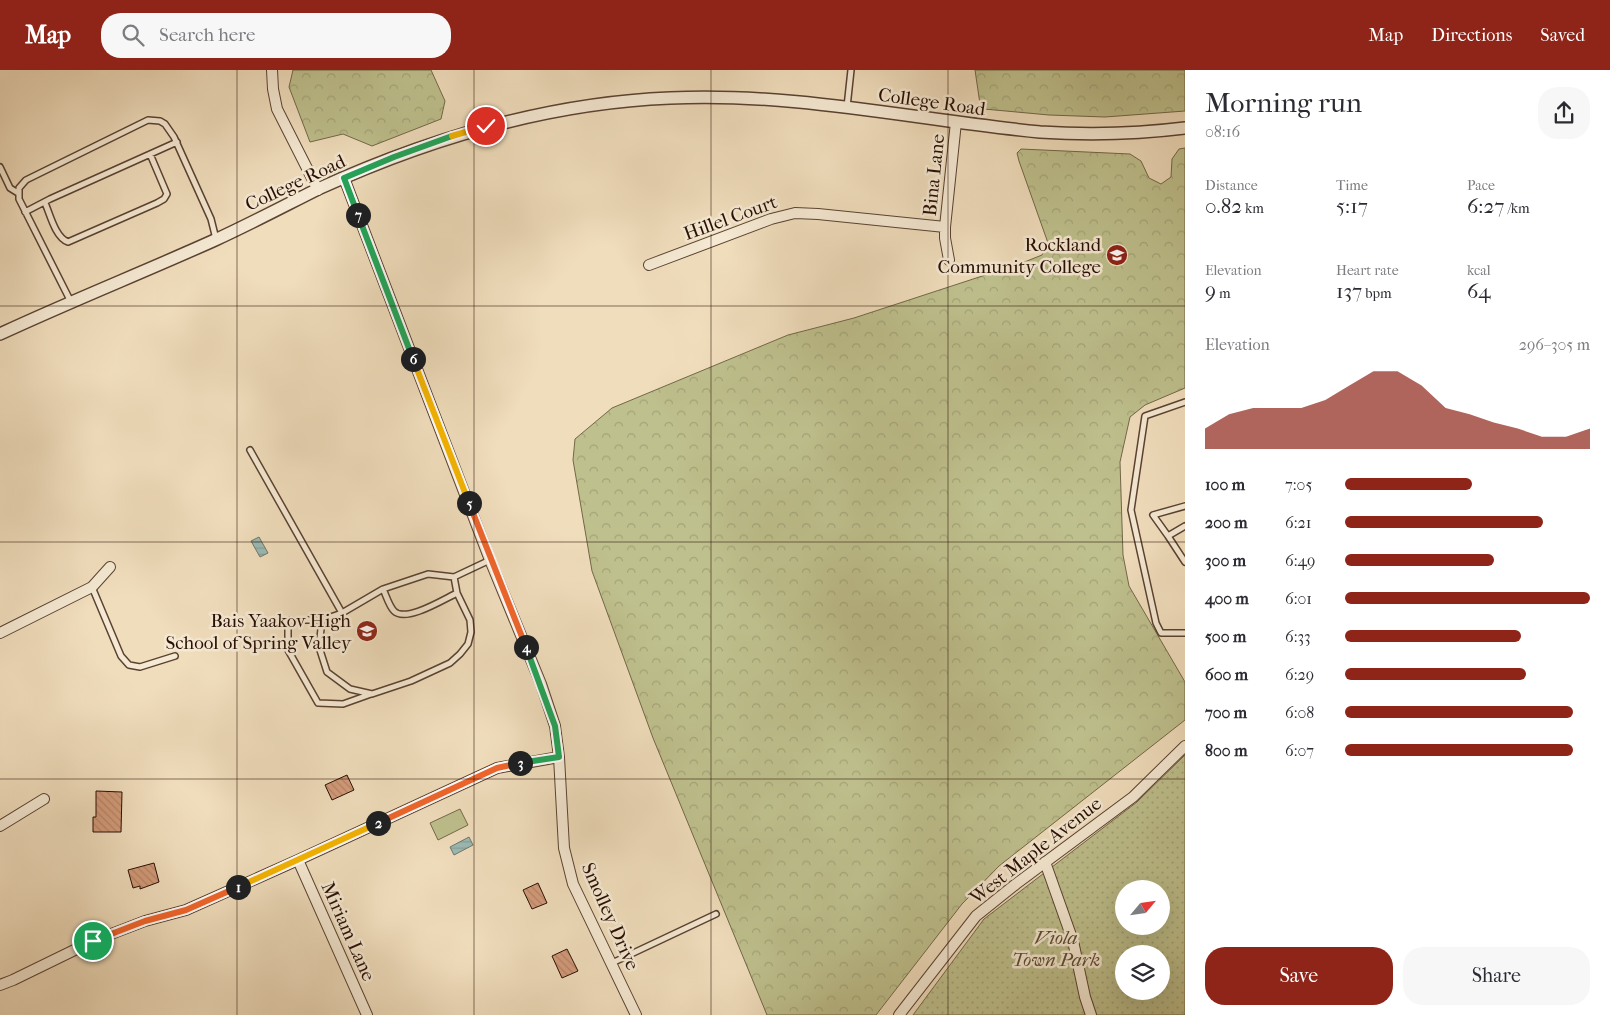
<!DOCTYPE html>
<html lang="en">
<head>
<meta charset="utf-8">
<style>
  body { margin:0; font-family:"IM FELL French Canon",serif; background:#f7f7f7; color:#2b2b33; height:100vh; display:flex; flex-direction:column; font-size:19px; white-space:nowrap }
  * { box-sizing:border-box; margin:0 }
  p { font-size:16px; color:#7c7c81 }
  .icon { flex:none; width:28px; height:28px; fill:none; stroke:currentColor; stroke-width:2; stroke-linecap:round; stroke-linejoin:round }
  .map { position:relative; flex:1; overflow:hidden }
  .drawer { display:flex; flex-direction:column; background:#fff; width:425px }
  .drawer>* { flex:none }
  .needle { width:32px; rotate:61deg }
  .tools { position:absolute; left:1115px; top:810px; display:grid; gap:10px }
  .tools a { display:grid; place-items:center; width:55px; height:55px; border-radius:50%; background:#fff; box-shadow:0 5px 20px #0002; font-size:25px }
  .pin { position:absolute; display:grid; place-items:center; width:42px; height:42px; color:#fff; margin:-21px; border:2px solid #fff; border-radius:50%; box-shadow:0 1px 5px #0007 }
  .km { position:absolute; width:25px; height:25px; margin:-12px; border-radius:50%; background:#222; color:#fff; font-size:14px; line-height:25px; text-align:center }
  .round { display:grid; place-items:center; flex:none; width:52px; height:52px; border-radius:20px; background:#f7f7f7 }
  .overview { display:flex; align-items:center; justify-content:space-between; height:85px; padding:0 20px }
  h1 { font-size:28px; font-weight:600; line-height:38px }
  .stats { display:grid; grid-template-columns:repeat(3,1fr); gap:8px; height:85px; padding:5px 20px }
  .stats div { display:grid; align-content:center }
  .stats b { font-size:21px; font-weight:600 }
  .stats small { font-size:14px; font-weight:400 }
  .stats p { font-size:14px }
  .chart { height:140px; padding:10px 20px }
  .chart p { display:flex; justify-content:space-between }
  .chart svg { width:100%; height:90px; margin-top:5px; fill:#8f2418; opacity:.7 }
  .primary-button { display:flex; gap:10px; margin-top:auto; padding:10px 20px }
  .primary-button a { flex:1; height:58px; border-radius:20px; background:#8f2418; color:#fff; font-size:20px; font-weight:600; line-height:58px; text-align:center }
  .primary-button a+a { background:#f7f7f7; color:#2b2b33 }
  ul { padding:0 20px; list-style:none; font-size:16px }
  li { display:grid; grid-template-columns:80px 60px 1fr; align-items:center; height:38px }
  li i { height:12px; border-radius:6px; background:#8f2418 }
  header { display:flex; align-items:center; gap:30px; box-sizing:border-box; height:70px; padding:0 25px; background:#8f2418; color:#fff }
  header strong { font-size:24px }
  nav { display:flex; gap:28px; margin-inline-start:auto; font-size:18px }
  .search { width:350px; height:45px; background:#f7f7f7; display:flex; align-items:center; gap:12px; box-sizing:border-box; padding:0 18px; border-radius:20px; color:#7c7c81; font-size:19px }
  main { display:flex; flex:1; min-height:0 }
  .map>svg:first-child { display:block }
</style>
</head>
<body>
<header>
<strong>Map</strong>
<div class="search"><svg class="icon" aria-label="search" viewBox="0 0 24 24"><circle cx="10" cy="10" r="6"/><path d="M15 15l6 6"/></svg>Search here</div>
<nav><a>Map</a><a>Directions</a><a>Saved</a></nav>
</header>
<main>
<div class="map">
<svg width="1185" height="945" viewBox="0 0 1185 945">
  <defs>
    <pattern id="forest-crowns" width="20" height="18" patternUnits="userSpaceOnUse" patternTransform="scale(1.25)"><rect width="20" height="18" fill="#bec08d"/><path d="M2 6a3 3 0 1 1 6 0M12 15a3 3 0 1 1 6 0" fill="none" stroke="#a3a478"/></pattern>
    <pattern id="park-dots" width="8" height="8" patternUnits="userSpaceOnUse" patternTransform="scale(1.25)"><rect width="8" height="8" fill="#bec08d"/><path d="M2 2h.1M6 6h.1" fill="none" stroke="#a3a478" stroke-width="1.8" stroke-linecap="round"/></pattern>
    <pattern id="water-rules" width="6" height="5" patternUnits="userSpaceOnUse" patternTransform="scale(1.25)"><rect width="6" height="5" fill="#9bbbb5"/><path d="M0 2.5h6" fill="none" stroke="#86a09a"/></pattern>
    <pattern id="building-back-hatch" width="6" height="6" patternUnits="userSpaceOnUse" patternTransform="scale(1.25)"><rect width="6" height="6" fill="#d39b7a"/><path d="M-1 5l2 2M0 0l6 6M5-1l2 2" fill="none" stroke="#b58468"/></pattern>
  </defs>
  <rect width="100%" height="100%" fill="#f0ddbc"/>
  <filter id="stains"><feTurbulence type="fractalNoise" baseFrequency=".004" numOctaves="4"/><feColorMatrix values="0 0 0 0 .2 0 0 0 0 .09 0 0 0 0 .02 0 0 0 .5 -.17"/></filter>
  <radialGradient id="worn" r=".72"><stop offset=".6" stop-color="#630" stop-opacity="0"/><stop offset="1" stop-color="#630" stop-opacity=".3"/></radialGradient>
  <path fill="#bec08d" stroke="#736748" d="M460,739l8,16 -30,15 -8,-17z"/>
  <path fill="url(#forest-crowns)" stroke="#736748" d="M293,0h138l14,31 -4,18 -69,27 -29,-12 -33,8 -21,-55z
    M975,0h210v41l-80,6 -56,-2 -65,-6 -4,-5z
    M1185,78v240l-40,17 -15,12 -10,45 3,93 6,31 56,96v38l-186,146 -37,38 -86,111h-109l-114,-277 -61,-167 -19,-111 2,-21 37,-31 176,-73 66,-17 168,-55 20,-8 6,-12 -29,-82 -2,-8 4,-4 109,5 11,7 8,17 12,6 10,-7 1,-18 7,-10z"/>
  <path fill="url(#park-dots)" stroke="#736748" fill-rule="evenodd" d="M1185,685v260h-272l71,-96 153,-117zM1124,819h37v37h-37zM1124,884h37v37h-37z"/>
  <path fill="url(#water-rules)" stroke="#6d766e" d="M259,467l9,16 -8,4 -9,-16z
    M469,767l4,8 -19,10 -4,-8z"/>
  <path fill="url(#building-back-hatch)" stroke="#280e04" d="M347,705l7,15 -22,10 -7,-15z
    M96,721l26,1 -1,40h-28v-15h3z
    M154,793l5,19 -19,7v-3l-7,2 -5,-18z
    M538,813l9,20 -15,6 -9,-19z
    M567,879l11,22 -16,7 -10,-22z"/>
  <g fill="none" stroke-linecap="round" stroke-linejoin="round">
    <g stroke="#5a4232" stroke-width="8">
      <path id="service" d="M847,37l4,-37
        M0,97l10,21 8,5
        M45,133c5,11 10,34 23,39l89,-39 7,-4 3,-5 -17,-40
        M25,142l25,-13 127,-57
        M71,232l-52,-103v-11l7,-8 122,-60 12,1 5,3 9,13 37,82 5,20
        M1185,332l-40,14 -14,94 25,113 5,10h24
        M250,380l92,163
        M1185,456l-17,10 17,26
        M1168,466l-15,-21 32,-9
        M454,507l3,16 13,27 1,12 -3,12 -8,10 -10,9 -39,18 -39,13 -22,-5 -23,-17 -8,-25 3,-27 20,-7 41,-24 45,-15 26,3 36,-17
        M92,517l29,69 8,9 11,2 35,-11
        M383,519c3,6 6,17 11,22 12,12 50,-12 63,-18
        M322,550h-34v30l30,53 25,1 28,-10
        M612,893l104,-49"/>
    </g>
    <g stroke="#5a4232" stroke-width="12">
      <path id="minor" d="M272,0l1,19 4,20 41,81
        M344,108l146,382 51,124 14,42 4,31 5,91 9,36 63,131
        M949,190l-4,-22v-11l11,-105
        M649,195l122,-46 24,-6 23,1 127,13
        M0,563l92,-46 18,-20
        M0,756l44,-27
        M298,790l69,155
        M1045,792l28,79 12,56 6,18
        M0,915l13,-5 80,-39 52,-20 41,-11 112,-50 199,-92 62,-11
        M899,945l77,-99 40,-32 117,-87 52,-51"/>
    </g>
    <g stroke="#5a4232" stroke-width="14">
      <path id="tertiary" d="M0,264c71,-33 144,-62 215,-94 35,-16 69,-34 103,-51 112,-51 229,-86 352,-91 124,-6 247,22 370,34 48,3 97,2 145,-4"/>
    </g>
    <use href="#service" stroke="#f5e9d3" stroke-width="5"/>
    <use href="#minor" stroke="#f5e9d3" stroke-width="10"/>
    <use href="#tertiary" stroke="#f5e9d3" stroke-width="11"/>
  </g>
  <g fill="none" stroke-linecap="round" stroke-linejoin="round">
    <g stroke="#fff" stroke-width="10">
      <path id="split-1" d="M93,871l52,-20 41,-11 52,-23"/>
    </g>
    <g stroke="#fff" stroke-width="10">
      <path id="split-2" d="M238,817l140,-64"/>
    </g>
    <g stroke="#fff" stroke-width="10">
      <path id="split-3" d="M378,753l119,-55 23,-5"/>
    </g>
    <g stroke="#fff" stroke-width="10">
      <path id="split-4" d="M520,693l39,-6 -4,-31 -29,-79"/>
    </g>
    <g stroke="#fff" stroke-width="10">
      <path id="split-5" d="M469,433l57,144"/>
    </g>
    <g stroke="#fff" stroke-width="10">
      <path id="split-6" d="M413,289l56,144"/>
    </g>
    <g stroke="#fff" stroke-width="10">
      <path id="split-7" d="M358,145l55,144"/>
    </g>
    <g stroke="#fff" stroke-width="10">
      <path id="split-8" d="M358,145l-14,-37 50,-21 58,-21"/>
    </g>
    <g stroke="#fff" stroke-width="10">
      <path id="split-9" d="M452,66l34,-10"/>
    </g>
    <use href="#split-1" stroke="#f0652b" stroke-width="6"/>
    <use href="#split-2" stroke="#f5b400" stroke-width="6"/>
    <use href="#split-3" stroke="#f0652b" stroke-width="6"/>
    <use href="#split-4" stroke="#22a559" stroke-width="6"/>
    <use href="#split-5" stroke="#f0652b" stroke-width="6"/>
    <use href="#split-6" stroke="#f5b400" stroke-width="6"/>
    <use href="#split-7" stroke="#22a559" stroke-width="6"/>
    <use href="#split-8" stroke="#22a559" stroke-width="6"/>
    <use href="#split-9" stroke="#f5b400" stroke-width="6"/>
  </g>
  <path fill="none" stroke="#280e04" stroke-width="1" stroke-opacity="0.55" d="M237,0v945M474,0v945M711,0v945M948,0v945M0,236h1185M0,472h1185M0,709h1185"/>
  <defs>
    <g id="university-disc" transform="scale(1.125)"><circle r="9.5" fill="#8f2418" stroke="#f5e9d3"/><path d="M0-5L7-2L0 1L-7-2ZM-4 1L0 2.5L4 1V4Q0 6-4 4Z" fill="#fff"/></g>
    <g id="school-disc" transform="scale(1.125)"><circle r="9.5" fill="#8f2418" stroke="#f5e9d3"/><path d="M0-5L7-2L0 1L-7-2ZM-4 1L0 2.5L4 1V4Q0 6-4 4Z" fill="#fff"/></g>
  </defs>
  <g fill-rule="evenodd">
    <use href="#university-disc" x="1117" y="185"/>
    <use href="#school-disc" x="367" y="561"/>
  </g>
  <g text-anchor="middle" stroke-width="5" stroke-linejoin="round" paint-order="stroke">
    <g font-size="19" fill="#280e04" stroke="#f5e9d3">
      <text transform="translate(932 31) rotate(8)" y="7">College Road</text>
      <text transform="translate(933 105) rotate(-84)" y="7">Bina Lane</text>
      <text transform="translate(295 112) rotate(-25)" y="7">College Road</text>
      <text transform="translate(730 147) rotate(-20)" y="7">Hillel Court</text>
      <text transform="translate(1035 780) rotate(-38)" y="7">West Maple Avenue</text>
      <text transform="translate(611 846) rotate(66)" y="7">Smolley Drive</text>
      <text transform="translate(349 861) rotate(66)" y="7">Miriam Lane</text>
    </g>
    <g font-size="19" fill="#280e04" stroke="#f5e9d3" text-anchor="end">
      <text x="1101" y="181">Rockland<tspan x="1101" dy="22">Community College</tspan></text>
      <text x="351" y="557">Bais Yaakov High<tspan x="351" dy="22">School of Spring Valley</tspan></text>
    </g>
    <g font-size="19" font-style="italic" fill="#5c4c34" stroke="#f5e9d3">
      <text x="1056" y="874">Viola<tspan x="1056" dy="22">Town Park</tspan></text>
    </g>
  </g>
  <rect width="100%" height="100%" filter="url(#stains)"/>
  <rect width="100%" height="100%" fill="url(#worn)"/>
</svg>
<div class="tools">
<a><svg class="needle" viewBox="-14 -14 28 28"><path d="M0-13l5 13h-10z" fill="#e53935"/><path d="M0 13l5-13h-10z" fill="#7c7c81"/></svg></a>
<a><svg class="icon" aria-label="layers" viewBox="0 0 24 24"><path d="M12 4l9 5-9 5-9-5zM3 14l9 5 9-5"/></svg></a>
</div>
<div class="pin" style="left:93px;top:871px;background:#1e9e55"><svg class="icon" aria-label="arrive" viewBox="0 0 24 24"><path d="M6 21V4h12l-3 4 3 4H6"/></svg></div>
<div class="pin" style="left:486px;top:56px;background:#d93025"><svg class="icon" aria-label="check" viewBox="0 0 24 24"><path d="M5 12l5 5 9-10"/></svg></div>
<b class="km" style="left:238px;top:817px">1</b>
<b class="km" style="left:378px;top:753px">2</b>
<b class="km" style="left:520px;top:693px">3</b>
<b class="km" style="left:526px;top:577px">4</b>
<b class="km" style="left:469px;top:433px">5</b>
<b class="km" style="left:413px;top:289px">6</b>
<b class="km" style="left:358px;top:145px">7</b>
</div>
<section class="drawer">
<div class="overview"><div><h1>Morning run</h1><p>08:16</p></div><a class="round"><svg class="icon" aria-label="share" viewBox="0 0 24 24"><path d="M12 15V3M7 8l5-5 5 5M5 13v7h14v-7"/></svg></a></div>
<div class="stats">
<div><p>Distance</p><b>0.82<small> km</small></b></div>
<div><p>Time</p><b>5:17</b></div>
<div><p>Pace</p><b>6:27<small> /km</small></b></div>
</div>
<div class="stats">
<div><p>Elevation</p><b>9<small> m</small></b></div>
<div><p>Heart rate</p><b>137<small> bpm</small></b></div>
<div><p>kcal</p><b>64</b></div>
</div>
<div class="chart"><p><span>Elevation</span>296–305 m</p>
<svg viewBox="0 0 160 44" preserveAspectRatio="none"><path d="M0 44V34L10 27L20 24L30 24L40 24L50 20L60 13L70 6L80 6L90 13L100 24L110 27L120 31L130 34L140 38L150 38L160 34V44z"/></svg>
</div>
<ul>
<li><b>100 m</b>7:05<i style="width:52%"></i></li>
<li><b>200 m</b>6:21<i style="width:81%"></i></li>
<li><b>300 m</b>6:49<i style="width:61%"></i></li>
<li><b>400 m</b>6:01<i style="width:100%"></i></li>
<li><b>500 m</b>6:33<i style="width:72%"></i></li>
<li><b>600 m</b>6:29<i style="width:74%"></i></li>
<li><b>700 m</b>6:08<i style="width:93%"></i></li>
<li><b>800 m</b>6:07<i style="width:93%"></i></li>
</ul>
<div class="primary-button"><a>Save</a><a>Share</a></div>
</section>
</main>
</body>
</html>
